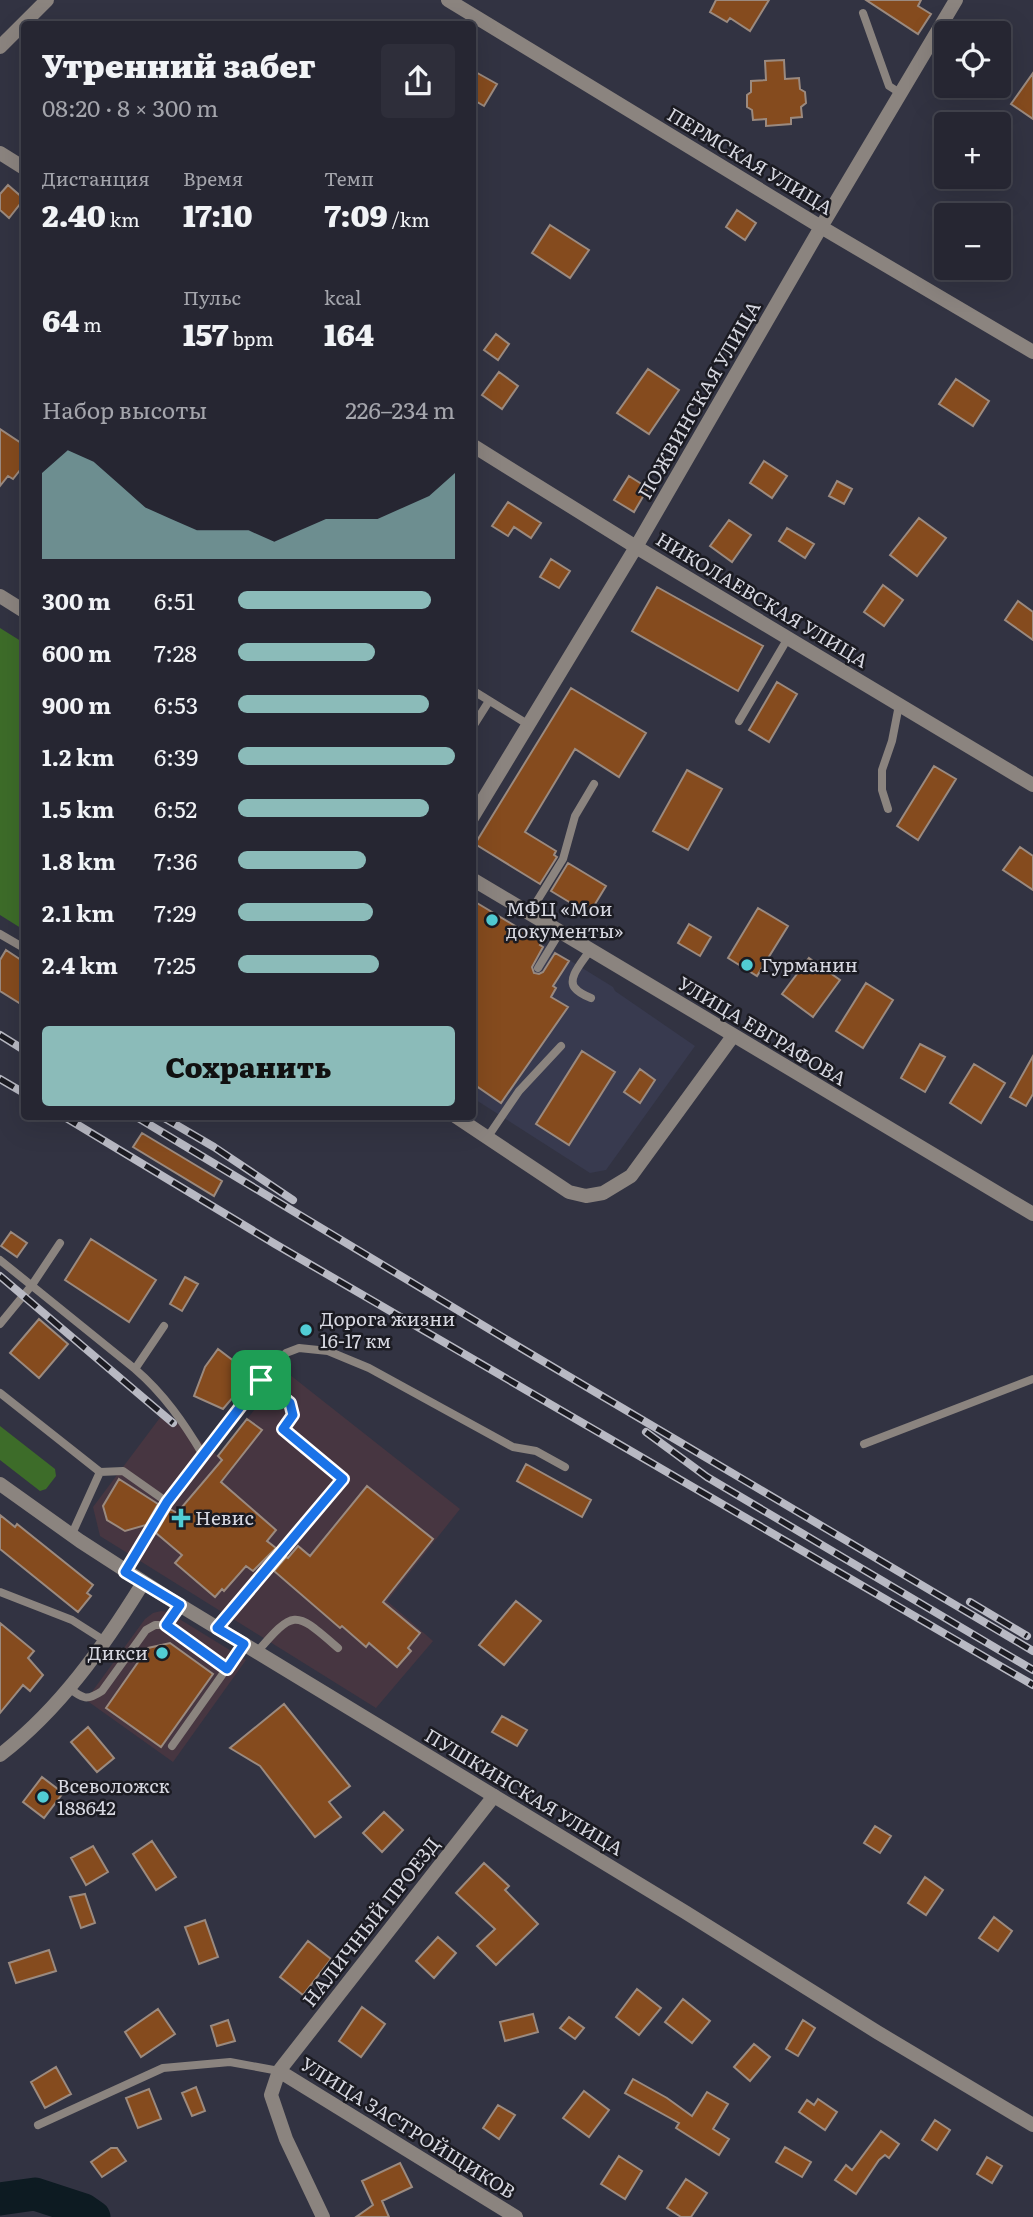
<!DOCTYPE html>
<html lang="ru">
<head>
<meta charset="utf-8">
<style>
  body { margin:0; font-family:Literata,serif; background:#2e2e3a; color:#f1f3f6; height:100vh; display:flex; flex-direction:column; font-size:26px; white-space:nowrap }
  * { box-sizing:border-box; margin:0 }
  p { font-size:23px; color:#a4a5ac }
  .icon { flex:none; width:38px; height:38px; fill:none; stroke:currentColor; stroke-width:2; stroke-linecap:round; stroke-linejoin:round }
  .map { position:relative; flex:1; overflow:hidden }
  .details { position:absolute; left:21px; top:21px; width:455px; height:1099px; display:flex; flex-direction:column; background:#262632; border-radius:7px; box-shadow:0 7px 28px #0002,0 0 0 2px #42434d }
  .details>* { flex:none }
  .fabs { position:absolute; left:934px; top:21px; display:grid; gap:14px }
  .fabs a { display:grid; place-items:center; width:77px; height:77px; border-radius:7px; background:#262632; box-shadow:0 7px 28px #0002,0 0 0 2px #42434d; font-size:35px }
  .pin { position:absolute; display:grid; place-items:center; width:60px; height:60px; color:#fff; margin:-30px; border-radius:14px; box-shadow:0 4px 10px #0006 }
  .round { display:grid; place-items:center; flex:none; width:74px; height:74px; border-radius:7px; background:#2e2e3a }
  .headline { display:flex; align-items:center; justify-content:space-between; height:119px; padding:0 21px }
  h1 { font-size:32px; font-weight:800; line-height:52px }
  .stats { display:grid; grid-template-columns:repeat(3,1fr); gap:10px; height:119px; padding:7px 21px }
  .stats div { display:grid; align-content:center }
  .stats b { font-size:30px; font-weight:800 }
  .stats small { font-size:19px; font-weight:400 }
  .stats p { font-size:19px }
  .chart { height:196px; padding:14px 21px }
  .chart p { display:flex; justify-content:space-between }
  .chart svg { width:100%; height:126px; margin-top:7px; fill:#8bbbb9; opacity:.7 }
  .action { display:flex; gap:14px; margin-top:auto; padding:14px 21px }
  .action a { flex:1; height:80px; border-radius:7px; background:#8bbbb9; color:#111; font-size:28px; font-weight:800; line-height:80px; text-align:center }
  ul { padding:0 21px; list-style:none; font-size:23px }
  li { display:grid; grid-template-columns:112px 84px 1fr; align-items:center; height:52px }
  li i { height:18px; border-radius:9px; background:#8bbbb9 }
  .map>svg:first-child { display:block }
</style>
</head>
<body>
<div class="map">
<svg width="1033" height="2217" viewBox="0 0 1033 2217">
  <rect width="100%" height="100%" fill="#323342"/>
  <path fill="#473641" d="M285,1371l175,138 -73,92 46,40 -57,67 -276,-172 -7,-29 72,-96 53,45z
    M161,1611l7,1 78,48 -73,102 -87,-62 59,-81 8,-6z"/>
  <path fill="#383a4f" d="M472,900l141,87 2,4 80,55 -89,124 -16,3 -117,-75z"/>
  <path fill="#3d6c29" d="M0,628l24,15v287l-24,-15z
    M0,1426l55,43 1,7 -10,13 -6,2 -40,-31z"/>
  <g fill="none" stroke-linecap="round" stroke-linejoin="round">
    <path stroke="#0d1b22" stroke-width="33" d="M0,2199l35,-5 49,16 10,7"/>
  </g>
  <path fill="#854b1e" stroke="#9b8a7f" stroke-width="2" d="M716,0h53l-19,31 -20,-13 -3,4 -17,-10z
    M866,0h55l-3,6 13,8 -13,20z
    M784,60l1,19 14,-1 1,11 5,3 1,11 -5,4 1,10 -11,1v6l-25,2v-7l-13,1 -1,-10 -5,-3v-12l4,-3v-11l15,-1 -1,-19z
    M472,70l25,14 -13,22 -12,-7z
    M1033,73v46l-22,-15z
    M8,185l16,14 -15,19 -9,-8v-16z
    M737,210l19,13 -11,17 -19,-13z
    M550,225l39,25 -19,28 -38,-25z
    M496,334l13,10 -11,16 -14,-10z
    M648,369l31,21 -30,44 -32,-21z
    M499,372l19,14 -16,23 -20,-14z
    M956,379l33,22 -16,25 -34,-22z
    M0,429l24,16v20l-11,14 -5,-3 -8,10z
    M764,461l23,15 -15,22 -22,-15z
    M629,476l19,12 -14,24 -20,-12z
    M837,481l15,8 -8,15 -15,-8z
    M508,502l33,21 -10,15 -17,-11 -6,9 -16,-10z
    M919,518l27,20 -29,38 -27,-21z
    M729,520l22,15 -19,27 -22,-16z
    M787,528l27,16 -9,14 -26,-17z
    M551,559l19,12 -11,17 -19,-11z
    M883,585l20,15 -19,26 -20,-14z
    M657,587l106,59 -25,45 -106,-60z
    M1018,601l15,11v28l-28,-20z
    M777,682l20,12 -28,48 -20,-12z
    M571,688l75,45 -27,44 -44,-28 -50,83 31,19 -2,4 3,2 -17,27 -65,-40z
    M934,766l22,13 -38,61 -21,-14z
    M687,770l35,19 -34,61 -35,-19z
    M1020,847l13,9v34l-30,-20z
    M568,863l38,23 -17,28 -38,-23z
    M472,900l70,42 -2,3 3,2 -11,20 2,6 5,1 4,-2 12,-19 14,8 -16,25 3,2 -5,9 17,10 -67,96 -29,-20z
    M758,908l30,18 -31,50 -29,-18z
    M689,924l22,13 -11,19 -22,-13z
    M6,950l18,12v44l-24,-15v-31z
    M809,958l31,22 -27,37 -31,-23z
    M866,983l27,17 -30,48 -27,-17z
    M920,1044l25,13 -20,35 -24,-14z
    M582,1051l33,21 -46,73 -33,-21z
    M1033,1056v38l-7,12 -16,-9z
    M974,1064l31,19 -24,40 -31,-20z
    M640,1069l15,11 -15,23 -16,-11z
    M142,1133l80,48 -8,15 -81,-49z
    M11,1232l16,11 -10,14 -16,-11z
    M91,1239l65,41 -27,42 -64,-42z
    M185,1277l13,7 -16,27 -12,-7z
    M39,1319l29,25 -29,34 -29,-25z
    M218,1349l34,26 -29,34 -29,-13 11,-29z
    M247,1419l15,11 -41,52 55,48 -9,11 9,7 -23,23 -7,-5 -22,25 -2,-2 -7,8 -40,-34 7,-8 -26,-22 14,-24 7,4 45,-53 -4,-4z
    M526,1464l65,36 -9,17 -65,-36z
    M119,1479l39,25 -12,21 -21,6 -18,-11 -4,-14z
    M367,1486l66,53 -50,63 37,31 -12,15 3,3 -14,16 -28,-24 -3,4 -24,-21 -2,2 -66,-57 12,-14 2,1 10,-12 12,10z
    M0,1515l15,12 2,-3 76,61 -6,8 4,3 -13,16 -78,-63z
    M516,1601l25,20 -37,44 -25,-20z
    M0,1623l34,28 -6,7 15,17 -13,16 -7,-6 -23,28z
    M170,1643l43,31 -52,73 -55,-39 42,-60z
    M284,1704l66,82 -21,16 12,15 -26,20 -55,-71 -30,-18z
    M502,1716l25,14 -10,16 -25,-14z
    M88,1727l26,31 -17,14 -26,-30z
    M42,1777l21,16 -19,25 -21,-16z
    M384,1812l19,18 -21,22 -19,-19z
    M875,1826l16,10 -11,17 -16,-10z
    M152,1841l24,36 -20,13 -23,-36z
    M93,1846l15,26 -22,13 -15,-27z
    M484,1863l25,23 -4,4 33,34 -42,41 -19,-19 18,-17 -39,-36z
    M925,1877l18,13 -17,25 -18,-12z
    M85,1894l10,29 -14,5 -11,-31z
    M994,1917l18,14 -14,20 -19,-13z
    M205,1920l13,37 -19,7 -14,-37z
    M438,1937l18,16 -22,25 -18,-17z
    M308,1941l23,18 -28,36 -23,-18z
    M49,1950l7,21 -40,12 -7,-20z
    M637,1989l24,19 -22,27 -23,-18z
    M683,1999l27,22 -18,22 -27,-21z
    M362,2007l23,17 -24,33 -22,-16z
    M158,2009l17,25 -34,23 -16,-25z
    M533,2014l5,18 -33,9 -5,-19z
    M569,2017l15,11 -9,11 -15,-11z
    M228,2020l7,21 -18,5 -6,-20z
    M803,2020l12,8 -17,28 -12,-7z
    M754,2044l16,13 -20,24 -16,-14z
    M56,2067l15,27 -26,14 -14,-26z
    M633,2079l34,19 25,18 15,-24 21,12 -15,25 16,10 -10,16 -43,-27 3,-5 -54,-30z
    M196,2087l9,24 -13,5 -10,-23z
    M149,2089l12,30 -23,9 -12,-30z
    M584,2091l25,19 -20,27 -26,-19z
    M818,2099l19,13 -12,18 -26,-18 8,-12 7,5z
    M498,2105l17,10 -16,24 -16,-11z
    M935,2120l15,10 -13,20 -15,-10z
    M881,2131l18,13 -10,14 -4,-3 -6,5 -23,34 -21,-14 11,-15 6,5z
    M785,2147l26,15 -9,15 -26,-15z
    M111,2148h6l9,13 -24,16 -11,-15z
    M619,2156l23,15 -17,28 -24,-15z
    M987,2157l15,9 -10,17 -15,-9z
    M400,2163l12,24 -30,14 7,16h-33l17,-12 -11,-24z
    M686,2179l21,14 -16,24h-10l-14,-9z"/>
  <g fill="none" stroke-linecap="round" stroke-linejoin="round">
    <path stroke="#8b847f" stroke-width="8" d="M863,13l26,73 11,7
      M472,690l57,35
      M739,721l49,-83
      M472,728l17,-27
      M888,809l-6,-19v-20l10,-29 7,-36
      M529,914l34,-55 12,-43 19,-32
      M0,934l24,14
      M590,950c-5,9 -24,28 -15,38 3,4 11,8 16,10
      M538,968l22,-36
      M487,1138l32,-47 42,-45
      M0,1260l135,109
      M0,1324l32,-39 28,-42
      M164,1326l-29,43c29,25 49,54 68,86
      M0,1393l100,79
      M864,1444l169,-65
      M71,1536l29,-64 23,-1 44,31
      M126,1572l41,-70 108,-140 11,-9 13,-5 29,3 41,17 144,79 23,4 29,16
      M0,1592l72,28 33,21
      M166,1625l14,-20
      M217,1628l126,-149 -60,-50 10,-15 -3,-11 -29,-23
      M257,1652c38,-44 38,-41 81,-4
      M69,1688c14,11 18,13 33,3l44,-61 9,-5h11l61,44
      M172,1746l72,-102
      M38,2125l125,-57 67,-6 49,9"/>
    <path stroke="#8b847f" stroke-width="14" d="M448,0l373,227 212,125
      M0,47l47,-47
      M0,153l24,15
      M472,445l164,102 397,238
      M472,818l164,-271 185,-320 135,-227
      M455,1116l114,76 17,4 17,-3 28,-17 102,-140
      M279,2071l237,146
      M323,2217l-37,-78 -15,-44 8,-24 215,-275"/>
    <path stroke="#8b847f" stroke-width="14" d="M0,596l24,15
      M472,879l561,335
      M0,1484l80,57 88,57 517,314 192,120 156,93
      M0,1755c60,-46 104,-109 143,-172"/>
    <g stroke="#b8b9c3" stroke-width="8">
      <path id="rail" d="M0,1035l24,15
        M0,1079l24,14
        M63,1116l212,128 758,441
        M135,1116l379,228 519,307
        M161,1116l53,31 79,53
        M0,1276l173,147
        M646,1432l61,45 326,193
        M970,1602l57,34"/>
    </g>
    <use href="#rail" stroke="#1b1b22" stroke-width="5" stroke-dasharray="16" stroke-linecap="butt"/>
  </g>
  <g fill="none" stroke-linecap="round" stroke-linejoin="round">
    <g stroke="#fff" stroke-width="14">
      <path id="route" d="M261,1380l29,23 3,12 -10,14 60,50 -126,149 27,16 -17,25 -61,-44 14,-20 -55,-33 42,-70z"/>
    </g>
    <use href="#route" stroke="#1a73e8" stroke-width="9"/>
  </g>
  <g fill="#51ccd4" stroke="#1b1b22" stroke-width="2.5">
    <circle cx="492" cy="920" r="7"/>
    <circle cx="747" cy="965" r="7"/>
    <circle cx="306" cy="1330" r="7"/>
    <path d="M177.5 1507.5h7v7h7v7h-7v7h-7v-7h-7v-7h7z"/>
    <circle cx="162" cy="1653" r="7"/>
    <circle cx="43" cy="1797" r="7"/>
  </g>
  <g text-anchor="middle" stroke-width="5" stroke-linejoin="round" paint-order="stroke">
    <g font-size="19" fill="#d7d8e1" stroke="#1b1b22">
      <text transform="translate(750 161) rotate(31)" y="7">ПЕРМСКАЯ УЛИЦА</text>
      <text transform="translate(699 400) rotate(-60)" y="7">ПОЖВИНСКАЯ УЛИЦА</text>
      <text transform="translate(762 600) rotate(31)" y="7">НИКОЛАЕВСКАЯ УЛИЦА</text>
      <text transform="translate(762 1031) rotate(31)" y="7">УЛИЦА ЕВГРАФОВА</text>
      <text transform="translate(524 1792) rotate(31)" y="7">ПУШКИНСКАЯ УЛИЦА</text>
      <text transform="translate(371 1922) rotate(-52)" y="7">НАЛИЧНЫЙ ПРОЕЗД</text>
      <text transform="translate(408 2128) rotate(32)" y="7">УЛИЦА ЗАСТРОЙЩИКОВ</text>
    </g>
    <g font-size="19" fill="#d7d8e1" stroke="#1b1b22" text-anchor="start">
      <text x="506" y="916">МФЦ «Мои<tspan x="506" dy="22">документы»</tspan></text>
      <text x="761" y="972">Гурманин</text>
      <text x="320" y="1326">Дорога жизни<tspan x="320" dy="22">16-17 км</tspan></text>
      <text x="195" y="1525">Невис</text>
      <text x="148" y="1660" text-anchor="end">Дикси</text>
      <text x="57" y="1793">Всеволожск<tspan x="57" dy="22">188642</tspan></text>
    </g>
  </g>
</svg>
<div class="fabs">
<a><svg class="icon" aria-label="locate" viewBox="0 0 24 24"><circle cx="12" cy="12" r="6"/><path d="M12 2v4M12 18v4M2 12h4M18 12h4"/></svg></a>
<a>+</a>
<a>−</a>
</div>
<div class="pin" style="left:261px;top:1380px;background:#1e9e55"><svg class="icon" aria-label="arrive" viewBox="0 0 24 24"><path d="M6 21V4h12l-3 4 3 4H6"/></svg></div>
<section class="details">
<div class="headline"><div><h1>Утренний забег</h1><p>08:20 · 8 × 300 m</p></div><a class="round"><svg class="icon" aria-label="share" viewBox="0 0 24 24"><path d="M12 15V3M7 8l5-5 5 5M5 13v7h14v-7"/></svg></a></div>
<div class="stats">
<div><p>Дистанция</p><b>2.40<small> km</small></b></div>
<div><p>Время</p><b>17:10</b></div>
<div><p>Темп</p><b>7:09<small> /km</small></b></div>
</div>
<div class="stats">
<div><b>64<small> m</small></b></div>
<div><p>Пульс</p><b>157<small> bpm</small></b></div>
<div><p>kcal</p><b>164</b></div>
</div>
<div class="chart"><p><span>Набор высоты</span>226–234 m</p>
<svg viewBox="0 0 160 44" preserveAspectRatio="none"><path d="M0 44V14L10 6L20 10L30 18L40 26L50 30L60 34L70 34L80 34L90 38L100 34L110 30L120 30L130 30L140 26L150 22L160 14V44z"/></svg>
</div>
<ul>
<li><b>300 m</b>6:51<i style="width:89%"></i></li>
<li><b>600 m</b>7:28<i style="width:63%"></i></li>
<li><b>900 m</b>6:53<i style="width:88%"></i></li>
<li><b>1.2 km</b>6:39<i style="width:100%"></i></li>
<li><b>1.5 km</b>6:52<i style="width:88%"></i></li>
<li><b>1.8 km</b>7:36<i style="width:59%"></i></li>
<li><b>2.1 km</b>7:29<i style="width:62%"></i></li>
<li><b>2.4 km</b>7:25<i style="width:65%"></i></li>
</ul>
<div class="action"><a>Сохранить</a></div>
</section>
</div>
</body>
</html>
